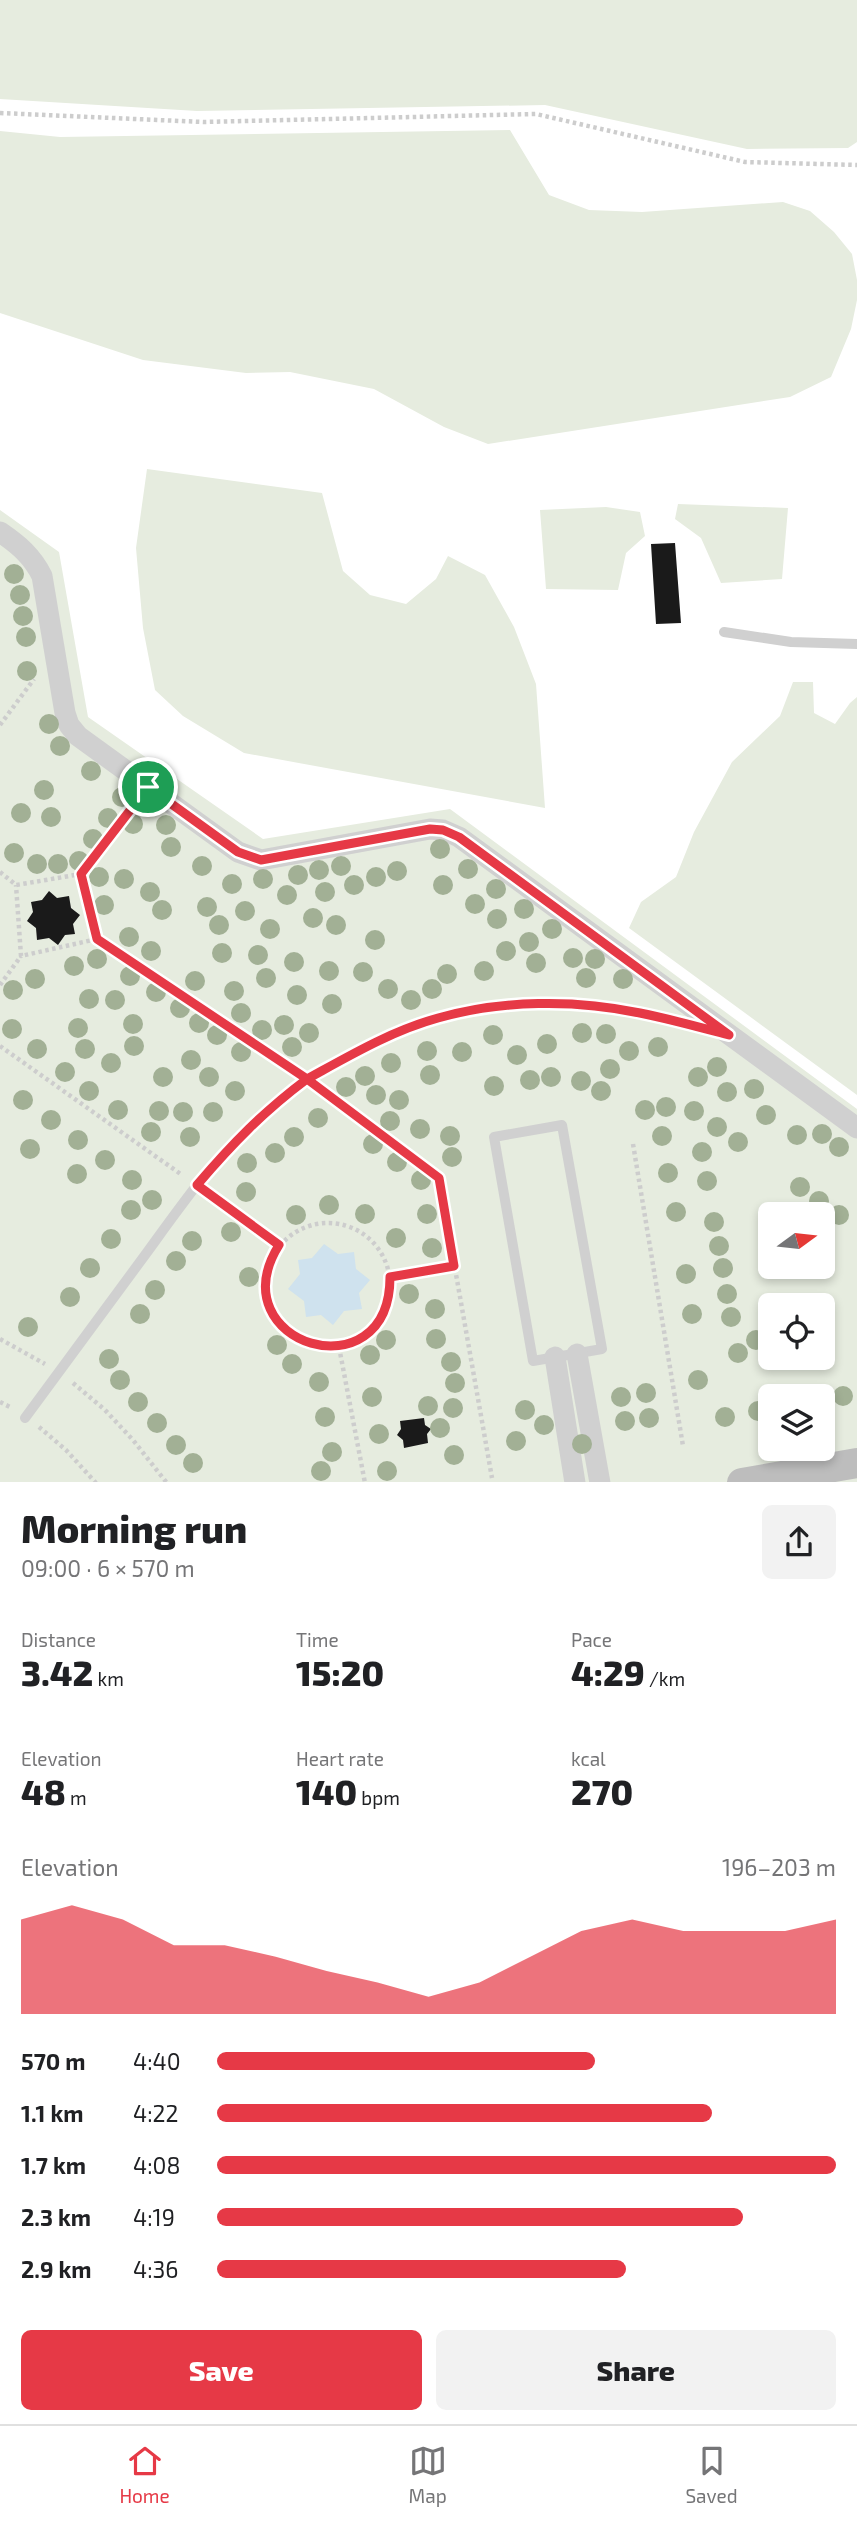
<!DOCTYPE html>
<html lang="en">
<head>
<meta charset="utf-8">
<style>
  body { margin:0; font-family:"Exo 2",sans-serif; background:#f2f2f2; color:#202124; height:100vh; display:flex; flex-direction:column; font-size:26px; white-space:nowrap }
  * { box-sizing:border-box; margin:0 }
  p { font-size:23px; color:#757577 }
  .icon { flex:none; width:38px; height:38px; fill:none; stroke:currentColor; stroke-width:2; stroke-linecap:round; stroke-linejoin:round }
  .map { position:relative; height:1482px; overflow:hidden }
  .panel { display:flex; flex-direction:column; background:#fff; flex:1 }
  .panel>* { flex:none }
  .needle { width:46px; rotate:75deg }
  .buttons { position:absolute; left:758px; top:1202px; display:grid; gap:14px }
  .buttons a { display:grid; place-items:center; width:77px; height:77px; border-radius:10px; background:#fff; box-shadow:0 4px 10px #0003; font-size:35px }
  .pin { position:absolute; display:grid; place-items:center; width:60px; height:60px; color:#fff; margin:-30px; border:4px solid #fff; border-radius:50%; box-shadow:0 2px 7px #0007 }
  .round { display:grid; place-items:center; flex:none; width:74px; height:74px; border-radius:10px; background:#f2f2f2 }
  .headline { display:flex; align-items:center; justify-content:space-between; height:119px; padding:0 21px }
  h1 { font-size:38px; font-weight:800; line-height:52px }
  .figures { display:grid; grid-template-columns:repeat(3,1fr); gap:10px; height:119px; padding:7px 21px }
  .figures div { display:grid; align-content:center }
  .figures b { font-size:35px; font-weight:800 }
  .figures small { font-size:19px; font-weight:400 }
  .figures p { font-size:19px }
  .chart { height:196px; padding:14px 21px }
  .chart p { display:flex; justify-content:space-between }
  .chart svg { width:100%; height:126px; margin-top:7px; fill:#e63946; opacity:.7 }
  .cta { display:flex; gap:14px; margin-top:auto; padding:14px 21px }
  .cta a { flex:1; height:80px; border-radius:10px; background:#e63946; color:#fff; font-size:28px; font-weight:800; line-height:80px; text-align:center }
  .cta a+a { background:#f2f2f2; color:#202124 }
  ul { padding:0 21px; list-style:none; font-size:23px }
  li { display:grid; grid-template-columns:112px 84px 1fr; align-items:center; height:52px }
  li i { height:18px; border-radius:9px; background:#e63946 }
  .tabs { display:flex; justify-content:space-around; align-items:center; height:98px; border-top:2px solid #e0e0e0; background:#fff; font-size:19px; color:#757577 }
  .tabs a { display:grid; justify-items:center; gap:4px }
  .tabs .selected { color:#e63946 }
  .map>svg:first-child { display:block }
</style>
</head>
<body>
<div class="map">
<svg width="857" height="1483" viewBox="0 0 857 1483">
  <rect width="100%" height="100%" fill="#fff"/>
  <path fill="#e6ecdf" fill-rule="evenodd" d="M0,0h857v142l-9,6 -101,1 -202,-44 -348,6 -197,-12z
    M510,130l39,65 40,15 53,2 141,-10 27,9 24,21 18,22 5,26v20l-6,29 -20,48 -41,20 -302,47 -44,-17 -70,-38 -84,-17 -44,1 -103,-13 -143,-47v-182l60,6z
    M147,469l175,24 21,78 27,24 36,9 30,-25 12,-23 37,19 29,52 22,57 9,124 -301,-55 -61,-37 -28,-26 -12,-62 -7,-80z
    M678,504l110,4 -6,71 -61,4 -20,-45 -26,-19z
    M606,507l34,5 5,24 -19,17 -8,37 -72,-1 -6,-79z
    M0,510l59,42 29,165 175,122 187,-30 407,300v373h-857zM770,1214h52v53h-52zM770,1306h52v52h-52zM770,1396h52v53h-52z
    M793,682h20l1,31 21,11 15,-21 7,-6v398l-228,-167 12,-26 35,-25 18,-45 38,-70 48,-46z"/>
  <path fill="#cfe2ee" d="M324,1244l14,10 16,-2 2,17 14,11 -11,13 3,16 -18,2 -11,14 -12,-10 -15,2 -2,-16 -16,-12 12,-15 -2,-14 14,-2z"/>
  <path fill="#1a1a1a" d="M675,543l6,80 -25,1 -5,-80z
    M49,891l8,7 12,-2 2,12 9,7 -7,9 2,10 -10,1 -7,10 -9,-7 -12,2 -1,-12 -9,-7 6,-9 -2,-10 11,-2z
    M424,1418l1,7 6,4 -4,5 1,9 -24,5 -1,-8 -6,-5 4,-6 -1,-8z"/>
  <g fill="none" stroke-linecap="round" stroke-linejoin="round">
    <path stroke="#cdcdcd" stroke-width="4.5" stroke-dasharray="3.5 3.5" stroke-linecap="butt" d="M0,113l203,9 333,-8 209,48 112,3
      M0,725l34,-46
      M0,872l16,13 65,-11 16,65 -76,17 -5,-71
      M81,874l54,-70
      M97,939l195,130
      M0,985l21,-29
      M0,1046l182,129
      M322,1090l117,88 53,300
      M633,1144l50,302
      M212,1197l67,48
      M266 1285a62 62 0 1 1 124 0a62 62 0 1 1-124 0Z
      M390,1277l64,-11
      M0,1339l45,25
      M339,1347l26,136
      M73,1383l32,27 28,30 34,43
      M0,1402l12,6
      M39,1427l27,23 30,33"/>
    <path stroke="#d0d0d0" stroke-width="10" d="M724,632l67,10 66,2
      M562,1125l40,224 -69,12 -39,-224z
      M25,1418c41,-56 82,-111 123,-167 37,-51 74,-104 123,-145 21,-19 46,-33 70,-46 79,-43 149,-59 239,-56 46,2 91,16 135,27"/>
    <path stroke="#d0d0d0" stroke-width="21" d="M0,532c19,13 32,24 42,44l23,137 4,12 9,11 160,116 23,8 169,-31 13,1 16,7 398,291
      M577,1354l23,129
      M555,1357l20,126"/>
    <path stroke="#bdbdbd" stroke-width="30" d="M742,1483l115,-20"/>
  </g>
  <g fill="#a2b095">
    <circle cx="14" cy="574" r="10"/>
    <circle cx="20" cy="595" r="10"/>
    <circle cx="23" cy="616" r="10"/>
    <circle cx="26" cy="637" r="10"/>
    <circle cx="27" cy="671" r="10"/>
    <circle cx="49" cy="724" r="10"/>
    <circle cx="60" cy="746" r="10"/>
    <circle cx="91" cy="771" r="10"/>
    <circle cx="44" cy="790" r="10"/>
    <circle cx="122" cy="797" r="10"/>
    <circle cx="21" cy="813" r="10"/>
    <circle cx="51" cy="817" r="10"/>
    <circle cx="108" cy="818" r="10"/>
    <circle cx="133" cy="824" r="10"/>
    <circle cx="166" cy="825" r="10"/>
    <circle cx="93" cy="839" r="10"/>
    <circle cx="171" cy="847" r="10"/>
    <circle cx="440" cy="849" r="10"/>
    <circle cx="14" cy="853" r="10"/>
    <circle cx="79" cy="861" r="10"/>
    <circle cx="37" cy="864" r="10"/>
    <circle cx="58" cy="864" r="10"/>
    <circle cx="202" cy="866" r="10"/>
    <circle cx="341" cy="866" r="10"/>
    <circle cx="468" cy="869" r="10"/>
    <circle cx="319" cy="870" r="10"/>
    <circle cx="397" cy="871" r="10"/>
    <circle cx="298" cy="875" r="10"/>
    <circle cx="99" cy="877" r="10"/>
    <circle cx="376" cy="877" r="10"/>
    <circle cx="124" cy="879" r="10"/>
    <circle cx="263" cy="879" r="10"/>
    <circle cx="232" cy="884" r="10"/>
    <circle cx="354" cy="885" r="10"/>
    <circle cx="443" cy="885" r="10"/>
    <circle cx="496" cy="889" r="10"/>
    <circle cx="150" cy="892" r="10"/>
    <circle cx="325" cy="892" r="10"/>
    <circle cx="287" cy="895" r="10"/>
    <circle cx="475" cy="904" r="10"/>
    <circle cx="104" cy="905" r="10"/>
    <circle cx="207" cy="907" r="10"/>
    <circle cx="524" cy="909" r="10"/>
    <circle cx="162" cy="910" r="10"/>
    <circle cx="245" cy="911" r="10"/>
    <circle cx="313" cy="918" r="10"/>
    <circle cx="497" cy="919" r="10"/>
    <circle cx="219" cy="925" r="10"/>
    <circle cx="336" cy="925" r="10"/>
    <circle cx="270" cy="929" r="10"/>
    <circle cx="552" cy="929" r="10"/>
    <circle cx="129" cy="937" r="10"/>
    <circle cx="375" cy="940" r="10"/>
    <circle cx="529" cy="942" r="10"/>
    <circle cx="151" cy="951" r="10"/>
    <circle cx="506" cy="951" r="10"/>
    <circle cx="222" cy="953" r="10"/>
    <circle cx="258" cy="955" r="10"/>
    <circle cx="573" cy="958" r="10"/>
    <circle cx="97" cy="959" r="10"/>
    <circle cx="595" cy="959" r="10"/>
    <circle cx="294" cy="962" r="10"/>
    <circle cx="536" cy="963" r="10"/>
    <circle cx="74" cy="966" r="10"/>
    <circle cx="329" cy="971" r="10"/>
    <circle cx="484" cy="971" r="10"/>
    <circle cx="363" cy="972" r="10"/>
    <circle cx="447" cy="974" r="10"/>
    <circle cx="130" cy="976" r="10"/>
    <circle cx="266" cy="978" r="10"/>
    <circle cx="586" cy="978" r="10"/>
    <circle cx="35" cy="979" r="10"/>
    <circle cx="623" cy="979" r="10"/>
    <circle cx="195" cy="981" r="10"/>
    <circle cx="388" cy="989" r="10"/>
    <circle cx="432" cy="989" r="10"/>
    <circle cx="13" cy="990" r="10"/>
    <circle cx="234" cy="991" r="10"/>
    <circle cx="156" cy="992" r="10"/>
    <circle cx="297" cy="995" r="10"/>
    <circle cx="89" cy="999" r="10"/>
    <circle cx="115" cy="1000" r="10"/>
    <circle cx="411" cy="1000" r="10"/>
    <circle cx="332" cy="1004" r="10"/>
    <circle cx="180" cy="1008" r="10"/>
    <circle cx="241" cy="1013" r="10"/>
    <circle cx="199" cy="1023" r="10"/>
    <circle cx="133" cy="1024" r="10"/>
    <circle cx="284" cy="1025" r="10"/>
    <circle cx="78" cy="1028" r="10"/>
    <circle cx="12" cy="1029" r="10"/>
    <circle cx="262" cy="1030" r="10"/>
    <circle cx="309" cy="1033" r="10"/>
    <circle cx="582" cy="1033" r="10"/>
    <circle cx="606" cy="1034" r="10"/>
    <circle cx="217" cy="1035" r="10"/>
    <circle cx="493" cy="1035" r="10"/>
    <circle cx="547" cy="1044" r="10"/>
    <circle cx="134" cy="1046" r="10"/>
    <circle cx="292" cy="1047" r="10"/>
    <circle cx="658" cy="1047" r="10"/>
    <circle cx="37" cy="1049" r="10"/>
    <circle cx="85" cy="1049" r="10"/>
    <circle cx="427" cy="1051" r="10"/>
    <circle cx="629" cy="1051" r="10"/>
    <circle cx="241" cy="1052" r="10"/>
    <circle cx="462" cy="1052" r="10"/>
    <circle cx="517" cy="1055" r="10"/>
    <circle cx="191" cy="1060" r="10"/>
    <circle cx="111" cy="1063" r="10"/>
    <circle cx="391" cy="1063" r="10"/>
    <circle cx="717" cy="1067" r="10"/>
    <circle cx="610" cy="1069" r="10"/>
    <circle cx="65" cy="1072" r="10"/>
    <circle cx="430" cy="1075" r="10"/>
    <circle cx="365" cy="1076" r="10"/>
    <circle cx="163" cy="1077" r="10"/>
    <circle cx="209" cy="1077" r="10"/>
    <circle cx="551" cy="1077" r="10"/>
    <circle cx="698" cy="1077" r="10"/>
    <circle cx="530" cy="1080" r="10"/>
    <circle cx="581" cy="1081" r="10"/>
    <circle cx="494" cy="1086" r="10"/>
    <circle cx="346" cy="1087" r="10"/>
    <circle cx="754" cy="1089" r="10"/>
    <circle cx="89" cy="1091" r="10"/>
    <circle cx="235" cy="1091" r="10"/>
    <circle cx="601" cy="1091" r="10"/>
    <circle cx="727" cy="1092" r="10"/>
    <circle cx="376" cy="1095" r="10"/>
    <circle cx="23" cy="1100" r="10"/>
    <circle cx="399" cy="1100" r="10"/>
    <circle cx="666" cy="1107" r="10"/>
    <circle cx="118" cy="1110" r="10"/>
    <circle cx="645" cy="1110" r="10"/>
    <circle cx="159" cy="1111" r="10"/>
    <circle cx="694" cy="1111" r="10"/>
    <circle cx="183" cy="1112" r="10"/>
    <circle cx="213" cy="1112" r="10"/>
    <circle cx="766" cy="1115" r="10"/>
    <circle cx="318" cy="1118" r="10"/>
    <circle cx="51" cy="1120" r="10"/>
    <circle cx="390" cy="1121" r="10"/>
    <circle cx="717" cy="1127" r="10"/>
    <circle cx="420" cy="1129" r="10"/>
    <circle cx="151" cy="1132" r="10"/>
    <circle cx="822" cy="1134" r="10"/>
    <circle cx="797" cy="1135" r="10"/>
    <circle cx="450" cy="1136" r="10"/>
    <circle cx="662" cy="1136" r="10"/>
    <circle cx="190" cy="1137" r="10"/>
    <circle cx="294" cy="1137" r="10"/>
    <circle cx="78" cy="1140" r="10"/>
    <circle cx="738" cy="1142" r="10"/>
    <circle cx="373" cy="1144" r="10"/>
    <circle cx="839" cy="1147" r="10"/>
    <circle cx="30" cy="1149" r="10"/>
    <circle cx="702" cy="1152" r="10"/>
    <circle cx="275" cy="1153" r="10"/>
    <circle cx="452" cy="1157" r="10"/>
    <circle cx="105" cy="1160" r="10"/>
    <circle cx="397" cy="1162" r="10"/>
    <circle cx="247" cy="1163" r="10"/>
    <circle cx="668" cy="1173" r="10"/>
    <circle cx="77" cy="1174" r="10"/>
    <circle cx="132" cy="1180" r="10"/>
    <circle cx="421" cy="1180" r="10"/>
    <circle cx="707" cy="1181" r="10"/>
    <circle cx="800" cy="1187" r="10"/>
    <circle cx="246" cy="1192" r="10"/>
    <circle cx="152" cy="1200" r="10"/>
    <circle cx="819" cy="1201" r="10"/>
    <circle cx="329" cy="1205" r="10"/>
    <circle cx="131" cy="1210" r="10"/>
    <circle cx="676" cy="1212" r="10"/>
    <circle cx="365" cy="1214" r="10"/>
    <circle cx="427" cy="1214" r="10"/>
    <circle cx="296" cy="1215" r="10"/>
    <circle cx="839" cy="1215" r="10"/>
    <circle cx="714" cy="1222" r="10"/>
    <circle cx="231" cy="1232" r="10"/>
    <circle cx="396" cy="1238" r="10"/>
    <circle cx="111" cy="1239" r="10"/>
    <circle cx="192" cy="1241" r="10"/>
    <circle cx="719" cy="1246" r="10"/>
    <circle cx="432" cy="1248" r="10"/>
    <circle cx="176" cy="1261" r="10"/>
    <circle cx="90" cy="1268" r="10"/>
    <circle cx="723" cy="1268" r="10"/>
    <circle cx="686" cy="1274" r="10"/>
    <circle cx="249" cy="1277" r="10"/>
    <circle cx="155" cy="1290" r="10"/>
    <circle cx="409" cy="1294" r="10"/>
    <circle cx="727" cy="1294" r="10"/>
    <circle cx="70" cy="1297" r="10"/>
    <circle cx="435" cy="1309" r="10"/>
    <circle cx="140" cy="1314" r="10"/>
    <circle cx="692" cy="1314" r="10"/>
    <circle cx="731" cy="1317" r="10"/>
    <circle cx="28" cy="1327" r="10"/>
    <circle cx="436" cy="1339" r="10"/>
    <circle cx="386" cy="1340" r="10"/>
    <circle cx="756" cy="1340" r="10"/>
    <circle cx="277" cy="1345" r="10"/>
    <circle cx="738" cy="1353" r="10"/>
    <circle cx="370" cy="1355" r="10"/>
    <circle cx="109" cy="1359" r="10"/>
    <circle cx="451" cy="1362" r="10"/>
    <circle cx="292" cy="1364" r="10"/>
    <circle cx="120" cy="1380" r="10"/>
    <circle cx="698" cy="1380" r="10"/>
    <circle cx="319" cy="1382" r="10"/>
    <circle cx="455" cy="1383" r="10"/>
    <circle cx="646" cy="1393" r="10"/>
    <circle cx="843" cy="1396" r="10"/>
    <circle cx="372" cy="1397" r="10"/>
    <circle cx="621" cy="1397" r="10"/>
    <circle cx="138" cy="1402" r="10"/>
    <circle cx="428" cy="1406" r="10"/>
    <circle cx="453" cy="1408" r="10"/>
    <circle cx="525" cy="1410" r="10"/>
    <circle cx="758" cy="1411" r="10"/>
    <circle cx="325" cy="1417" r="10"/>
    <circle cx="725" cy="1417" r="10"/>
    <circle cx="649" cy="1418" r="10"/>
    <circle cx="625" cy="1421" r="10"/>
    <circle cx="157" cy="1423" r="10"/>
    <circle cx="544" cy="1425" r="10"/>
    <circle cx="440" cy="1428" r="10"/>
    <circle cx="379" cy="1434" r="10"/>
    <circle cx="516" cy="1441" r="10"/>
    <circle cx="582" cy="1444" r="10"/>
    <circle cx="176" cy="1445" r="10"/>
    <circle cx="332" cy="1452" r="10"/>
    <circle cx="454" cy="1455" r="10"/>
    <circle cx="193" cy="1463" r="10"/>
    <circle cx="321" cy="1471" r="10"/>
    <circle cx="387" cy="1471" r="10"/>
  </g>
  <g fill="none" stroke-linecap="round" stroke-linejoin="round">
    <g stroke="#fff" stroke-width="14">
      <path id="route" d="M148,787l-67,87 16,65 210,140c-44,33 -75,65 -110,106l82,60c-62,100 111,151 111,32l64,-11 -15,-88 -132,-99c42,-23 84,-48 131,-61 63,-18 137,-19 202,-5 30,6 59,14 89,22l-270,-198 -16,-7 -13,-1 -169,31 -23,-8 -90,-65"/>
    </g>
    <use href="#route" stroke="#e63946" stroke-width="9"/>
  </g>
</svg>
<div class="buttons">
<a><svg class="needle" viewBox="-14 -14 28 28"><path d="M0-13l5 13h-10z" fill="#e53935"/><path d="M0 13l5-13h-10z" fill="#757577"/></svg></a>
<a><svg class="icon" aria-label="locate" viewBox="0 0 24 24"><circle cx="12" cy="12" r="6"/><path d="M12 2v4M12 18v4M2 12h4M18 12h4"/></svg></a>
<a><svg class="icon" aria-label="layers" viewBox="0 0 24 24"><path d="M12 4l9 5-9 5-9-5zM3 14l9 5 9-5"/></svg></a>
</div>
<div class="pin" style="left:148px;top:787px;background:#1e9e55"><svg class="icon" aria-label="arrive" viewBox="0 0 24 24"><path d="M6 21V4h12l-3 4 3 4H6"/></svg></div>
</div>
<section class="panel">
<div class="headline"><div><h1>Morning run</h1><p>09:00 · 6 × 570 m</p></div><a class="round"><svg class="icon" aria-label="share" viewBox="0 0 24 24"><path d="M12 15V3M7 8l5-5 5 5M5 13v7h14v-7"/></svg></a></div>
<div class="figures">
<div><p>Distance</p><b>3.42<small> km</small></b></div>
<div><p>Time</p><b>15:20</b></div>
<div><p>Pace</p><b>4:29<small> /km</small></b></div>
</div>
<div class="figures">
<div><p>Elevation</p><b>48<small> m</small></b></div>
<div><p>Heart rate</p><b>140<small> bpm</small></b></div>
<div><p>kcal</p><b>270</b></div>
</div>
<div class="chart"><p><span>Elevation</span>196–203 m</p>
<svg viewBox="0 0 160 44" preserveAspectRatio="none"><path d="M0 44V11L10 6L20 11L30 20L40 20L50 24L60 29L70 33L80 38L90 33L100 24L110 15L120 11L130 15L140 15L150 15L160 11V44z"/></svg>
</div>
<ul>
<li><b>570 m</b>4:40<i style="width:61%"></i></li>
<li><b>1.1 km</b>4:22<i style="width:80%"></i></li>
<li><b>1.7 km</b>4:08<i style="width:100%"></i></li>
<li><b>2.3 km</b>4:19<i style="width:85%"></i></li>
<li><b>2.9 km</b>4:36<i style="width:66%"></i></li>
</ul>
<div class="cta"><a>Save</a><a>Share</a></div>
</section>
<nav class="tabs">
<a class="selected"><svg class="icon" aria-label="home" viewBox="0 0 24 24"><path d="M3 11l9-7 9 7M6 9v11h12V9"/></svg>Home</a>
<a><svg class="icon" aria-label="map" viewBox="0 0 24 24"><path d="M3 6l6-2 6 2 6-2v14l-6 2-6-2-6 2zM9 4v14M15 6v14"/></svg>Map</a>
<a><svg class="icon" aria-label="saved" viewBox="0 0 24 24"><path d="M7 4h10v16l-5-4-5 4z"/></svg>Saved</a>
</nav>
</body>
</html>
